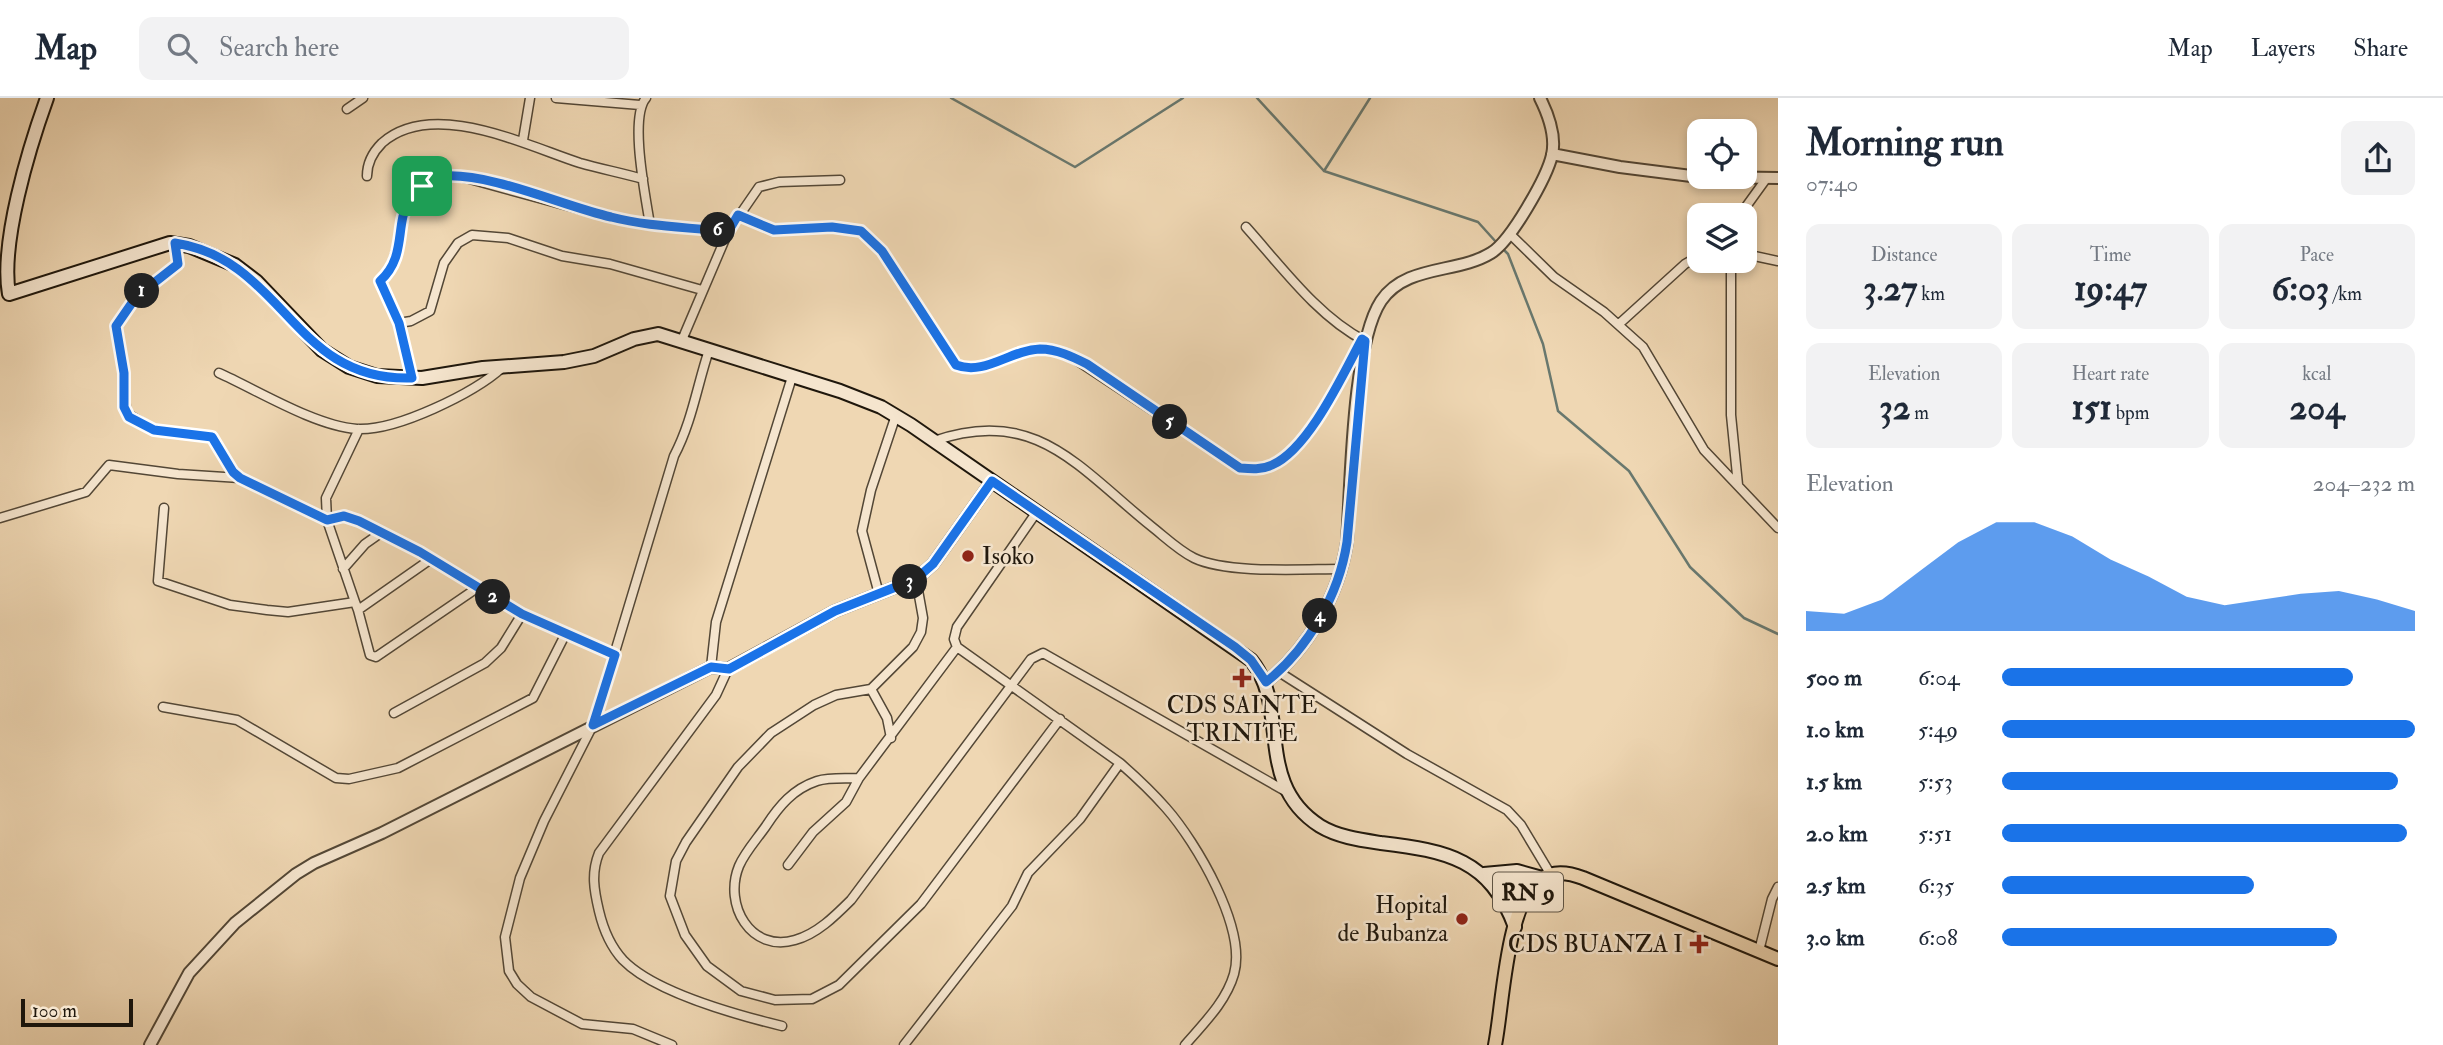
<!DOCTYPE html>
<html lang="en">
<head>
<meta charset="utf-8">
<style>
  body { margin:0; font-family:"IM FELL Double Pica",serif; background:#f2f2f3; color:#1f2937; height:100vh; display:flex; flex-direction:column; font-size:26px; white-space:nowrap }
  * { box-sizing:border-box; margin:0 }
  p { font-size:23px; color:#747a83 }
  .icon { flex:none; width:38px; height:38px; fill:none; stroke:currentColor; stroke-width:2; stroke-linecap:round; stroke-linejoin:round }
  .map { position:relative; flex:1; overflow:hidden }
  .sheet { display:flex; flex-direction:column; background:#fff; width:665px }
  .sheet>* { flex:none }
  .fabs { position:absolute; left:1687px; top:21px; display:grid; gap:14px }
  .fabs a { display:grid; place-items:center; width:70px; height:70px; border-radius:14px; background:#fff; box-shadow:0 4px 10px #0003; font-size:35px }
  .scale { position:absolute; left:21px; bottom:18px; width:112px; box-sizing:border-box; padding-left:7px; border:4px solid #1f170c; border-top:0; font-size:19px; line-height:24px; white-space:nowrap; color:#1f170c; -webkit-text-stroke:5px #f5e5ce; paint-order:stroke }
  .pin { position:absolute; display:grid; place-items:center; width:60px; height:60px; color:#fff; margin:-30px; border-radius:14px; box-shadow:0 4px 10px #0006 }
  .km { position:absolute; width:35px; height:35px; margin:-18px; border-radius:50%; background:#222; color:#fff; font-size:19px; line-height:35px; text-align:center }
  .round { display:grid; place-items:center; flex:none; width:74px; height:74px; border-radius:14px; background:#f2f2f3 }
  .head { display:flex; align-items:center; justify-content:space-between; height:119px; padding:0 28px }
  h1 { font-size:38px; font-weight:700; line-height:52px }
  .metrics { display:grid; grid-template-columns:repeat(3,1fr); gap:10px; height:119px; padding:7px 28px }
  .metrics div { display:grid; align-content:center; border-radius:14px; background:#f2f2f3; text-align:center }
  .metrics b { font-size:35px; font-weight:700 }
  .metrics small { font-size:19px; font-weight:400 }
  .metrics p { font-size:19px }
  .chart { height:196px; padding:14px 28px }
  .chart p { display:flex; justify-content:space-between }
  .chart svg { width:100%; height:126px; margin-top:7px; fill:#1a73e8; opacity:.7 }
  ul { padding:0 28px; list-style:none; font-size:23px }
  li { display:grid; grid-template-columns:112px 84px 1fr; align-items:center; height:52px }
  li i { height:18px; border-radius:9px; background:#1a73e8 }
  header { display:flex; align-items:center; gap:42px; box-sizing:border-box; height:98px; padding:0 35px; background:#fff; border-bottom:2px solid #e0e1e3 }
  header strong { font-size:33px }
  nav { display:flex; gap:38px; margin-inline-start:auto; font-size:24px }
  .search { width:490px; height:63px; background:#f2f2f3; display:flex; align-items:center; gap:18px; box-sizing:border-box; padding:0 24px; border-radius:14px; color:#747a83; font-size:26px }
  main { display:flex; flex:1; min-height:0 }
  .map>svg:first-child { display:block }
</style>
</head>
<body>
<header>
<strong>Map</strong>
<div class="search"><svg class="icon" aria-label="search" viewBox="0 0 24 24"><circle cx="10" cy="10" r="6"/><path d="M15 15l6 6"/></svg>Search here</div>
<nav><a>Map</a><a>Layers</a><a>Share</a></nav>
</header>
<main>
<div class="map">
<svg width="1778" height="947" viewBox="0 0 1778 947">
  <rect width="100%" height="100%" fill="#efd7b3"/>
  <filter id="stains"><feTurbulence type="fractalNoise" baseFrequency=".00286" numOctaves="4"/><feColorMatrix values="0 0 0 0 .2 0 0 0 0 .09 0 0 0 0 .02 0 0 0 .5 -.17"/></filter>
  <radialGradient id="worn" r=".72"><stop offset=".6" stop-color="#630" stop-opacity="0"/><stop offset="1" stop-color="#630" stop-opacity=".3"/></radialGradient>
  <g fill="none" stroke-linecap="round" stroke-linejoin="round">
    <path stroke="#69786e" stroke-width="2.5" d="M951,0l124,69 108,-69
      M1257,0l67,73 46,-73
      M1324,73l154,51 18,20
      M1501,149l7,7 35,90 15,67 71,60 61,96 54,51 34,16"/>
    <g stroke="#534736" stroke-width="11">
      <path id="minor" d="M556,0l84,7
        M646,0c-17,20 0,100 4,127
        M347,11l16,-11
        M523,42l7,-42
        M367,78c0,-13 6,-24 15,-33 51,-45 145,3 198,20 21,6 42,10 63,16
        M739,117l35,15 58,-3 29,4 21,20 74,114c25,10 45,-8 70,-14 15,-4 29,0 44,5l170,112c11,1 21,2 32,-3 37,-16 71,-90 90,-126
        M1740,117l26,-36
        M1246,129c35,39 72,90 119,114
        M1511,137l43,42 50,35 39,35 61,103 74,78
        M175,145l3,21 -42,33 -20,29 8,47 2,40 28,17 58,7 21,35 7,6 87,42 28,82
        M1745,156l33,7
        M1731,163v154l7,70
        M399,225l12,-2 19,-10 14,-48 14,-20 14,-8 36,3 54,18 48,8 92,26
        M1619,226l66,-60 14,-8
        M682,242l46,-108 31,-45 20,-5 61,-2
        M219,275c38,17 96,53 138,56 40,2 117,-36 146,-62
        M412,280l-13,-55 -19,-42c35,-30 3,-118 86,-103l146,40 38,7 78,7
        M359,331l-33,69 1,22 17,-4 15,5 61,31 102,62 93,41
        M934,343c101,-36 145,27 217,85 14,11 27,24 43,32 33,16 109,11 147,11
        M164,410l-6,73 72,24 37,5 21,2 67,-10 3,8 73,-51
        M0,420l86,-26 23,-27 69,9 62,4
        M343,471l22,-25 17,-12
        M916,481l7,39 -2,14 -8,15 -42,42 -35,6 -22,10 -43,28 -33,34 -52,75 -10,19 -6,35 15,39 22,31 34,25 34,9 37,-1 27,-14 82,-81 139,-185
        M879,496l-17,-63 9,-41 25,-75
        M358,512l12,45 6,2 101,-69
        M711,569l5,-45 76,-245
        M728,571l-12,26 -117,158c-8,20 -5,37 0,58 4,17 12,36 24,49 31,32 114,55 159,66
        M1279,574l128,82 100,56 14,15 30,50
        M871,591l16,29 4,20
        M163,609l74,13 99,58 13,1 49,-11 135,-70 32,-63
        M394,615l91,-50 16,-15 21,-34
        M1120,665c16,14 32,29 46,45 30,34 81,120 68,166 -8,28 -31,50 -49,71
        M859,680l98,-131
        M788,767l25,-33 33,-30 13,-24c-13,1 -29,-1 -42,3 -24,8 -38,25 -51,45 -9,13 -21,26 -27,40 -16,39 12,87 56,74 22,-6 40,-24 56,-40l180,-241 12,-6 244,139
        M1759,853l13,-52 6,-12
        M672,947l-39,-16 -51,-5 -51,-27 -14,-13 -8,-13 -4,-34 15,-59 24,-57 49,-96 81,-269c18,-34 23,-70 35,-106
        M904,947l108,-139 16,-33 52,-54 40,-56 -163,-116 -3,-8 3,-12 79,-114"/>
    </g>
    <g stroke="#534736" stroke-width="14">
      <path id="tertiary" d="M1552,56l68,13 79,10
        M1703,79l75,1
        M1266,584c42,-33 73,-87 81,-140 4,-57 5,-197 34,-241 25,-37 76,-27 110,-48 20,-12 56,-76 61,-98 4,-18 -4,-41 -12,-57
        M150,947l39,-72 46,-50 61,-49 18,-11 68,-30 329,-166 17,2 107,-58 81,-32 17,-15 59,-83"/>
    </g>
    <g stroke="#1f170c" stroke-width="16">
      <path id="secondary" d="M47,0c-18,50 -47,145 -38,196l161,-51 19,3 46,19 21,16 66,69 27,17 28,9 45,2 61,-10 81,-6 30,-6 40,-17 24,-5 182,57 41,16 30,18 340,235c40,49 2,123 69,166 18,11 41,14 61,17 66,8 109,16 134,84
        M1484,776l33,-3 25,7"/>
    </g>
    <g stroke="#1f170c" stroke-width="16">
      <path id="primary" d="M1495,947c8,-39 11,-145 46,-166 13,-9 29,-6 42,-1l195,81"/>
    </g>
    <use href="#minor" stroke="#f5e5ce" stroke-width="8"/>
    <use href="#tertiary" stroke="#f5e5ce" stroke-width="10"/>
    <use href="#secondary" stroke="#f5e5ce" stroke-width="12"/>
    <use href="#primary" stroke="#efd7b3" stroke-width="12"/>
  </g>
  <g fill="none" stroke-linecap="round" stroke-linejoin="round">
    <g stroke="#fff" stroke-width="14">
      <path id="route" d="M444,78c48,-3 119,30 167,41 39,10 78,10 117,15l10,-17 36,15 58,-3 29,4 21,20 74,114c29,11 54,-15 84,-16 17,0 33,8 47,15l153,104c11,1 21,2 32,-3 37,-16 71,-91 90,-126l3,2 -18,201c-8,53 -39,107 -81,140l-15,-22 -16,-13 -243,-166 -59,83 -17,15 -81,32 -106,58 -18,-2 -118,58 22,-70 -93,-41 -102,-62 -61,-31 -15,-5 -17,4 -87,-42 -7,-6 -21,-35 -58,-7 -25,-13 -5,-10v-34l-8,-47 20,-29 42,-33 -3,-21c110,17 117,139 237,135l-13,-55 -19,-42c38,-34 -2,-83 64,-105z"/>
    </g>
    <use href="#route" stroke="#1a73e8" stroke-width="9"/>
  </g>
  <g fill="#8f2418" stroke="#f5e5ce" stroke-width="2.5">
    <circle cx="968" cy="458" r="7"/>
    <path d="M1238.5 569.5h7v7h7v7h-7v7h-7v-7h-7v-7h7z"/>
    <circle cx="1462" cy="821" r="7"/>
    <path d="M1695.5 835.5h7v7h7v7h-7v7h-7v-7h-7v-7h7z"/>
  </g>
  <g text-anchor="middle" stroke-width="5" stroke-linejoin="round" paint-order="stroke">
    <rect fill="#f5e5ce" stroke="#5f5546" stroke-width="2" x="1493" y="774.5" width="70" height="39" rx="5"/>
    <g font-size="23" font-weight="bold" fill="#1f170c">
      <text x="1528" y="802">RN 9</text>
    </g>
    <g font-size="24" fill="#1f170c" stroke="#f5e5ce" text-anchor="end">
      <text x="982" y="466" text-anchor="start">Isoko</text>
      <text x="1242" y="615" text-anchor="middle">CDS SAINTE<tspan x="1242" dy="28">TRINITE</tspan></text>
      <text x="1448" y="815">Hopital<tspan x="1448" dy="28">de Bubanza</tspan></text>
      <text x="1683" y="854">CDS BUANZA I</text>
    </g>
  </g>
  <rect width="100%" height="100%" filter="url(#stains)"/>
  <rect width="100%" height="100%" fill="url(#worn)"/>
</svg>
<div class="fabs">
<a><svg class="icon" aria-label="locate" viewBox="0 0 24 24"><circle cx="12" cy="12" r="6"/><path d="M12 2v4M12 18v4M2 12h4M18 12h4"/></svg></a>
<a><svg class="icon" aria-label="layers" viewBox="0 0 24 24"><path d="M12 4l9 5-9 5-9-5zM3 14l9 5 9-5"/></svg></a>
</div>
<div class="scale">100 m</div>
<div class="pin" style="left:422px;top:88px;background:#1e9e55"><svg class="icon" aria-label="arrive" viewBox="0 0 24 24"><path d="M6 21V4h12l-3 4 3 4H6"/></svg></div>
<b class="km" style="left:142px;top:193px">1</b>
<b class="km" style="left:493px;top:499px">2</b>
<b class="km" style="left:910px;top:484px">3</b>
<b class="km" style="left:1320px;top:518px">4</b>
<b class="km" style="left:1170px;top:324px">5</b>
<b class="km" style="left:718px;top:132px">6</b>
</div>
<section class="sheet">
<div class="head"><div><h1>Morning run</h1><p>07:40</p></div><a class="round"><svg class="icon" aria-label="share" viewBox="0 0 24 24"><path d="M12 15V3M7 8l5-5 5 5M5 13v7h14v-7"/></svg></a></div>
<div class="metrics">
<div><p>Distance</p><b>3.27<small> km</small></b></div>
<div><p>Time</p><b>19:47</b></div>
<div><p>Pace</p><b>6:03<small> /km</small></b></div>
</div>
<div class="metrics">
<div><p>Elevation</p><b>32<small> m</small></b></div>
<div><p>Heart rate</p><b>151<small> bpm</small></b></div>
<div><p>kcal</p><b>204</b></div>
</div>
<div class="chart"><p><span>Elevation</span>204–232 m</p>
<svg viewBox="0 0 160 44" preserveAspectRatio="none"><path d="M0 44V37L10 38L20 33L30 23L40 13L50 6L60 6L70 11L80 19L90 25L100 32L110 35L120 33L130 31L140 30L150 33L160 37V44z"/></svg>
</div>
<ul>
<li><b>500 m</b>6:04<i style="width:85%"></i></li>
<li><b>1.0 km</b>5:49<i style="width:100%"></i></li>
<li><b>1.5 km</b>5:53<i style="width:96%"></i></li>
<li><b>2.0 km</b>5:51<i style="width:98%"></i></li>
<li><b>2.5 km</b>6:35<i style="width:61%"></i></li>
<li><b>3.0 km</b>6:08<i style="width:81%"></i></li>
</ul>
</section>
</main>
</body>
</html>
